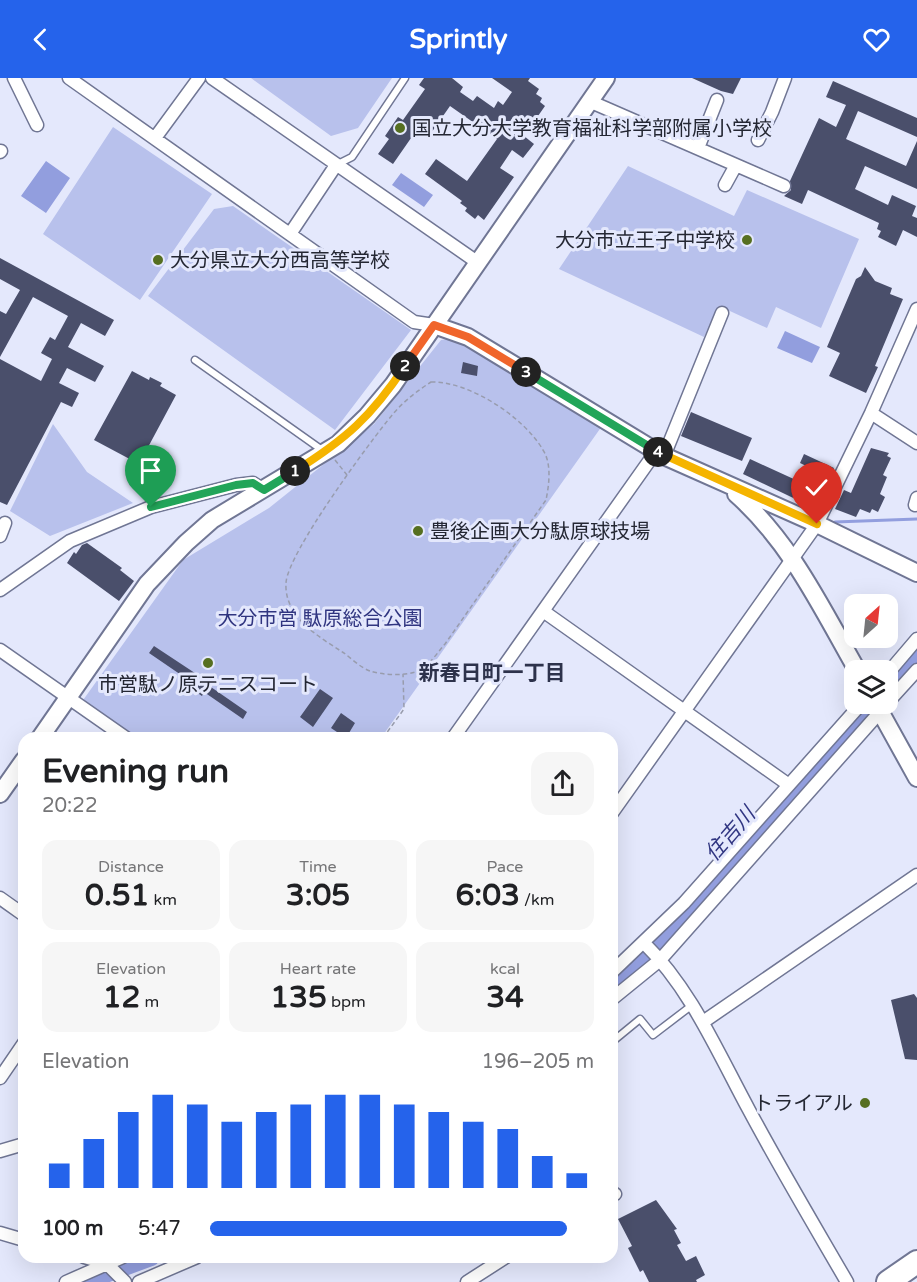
<!DOCTYPE html>
<html lang="en">
<head>
<meta charset="utf-8">
<style>
  body { margin:0; font-family:"Varela Round","Noto Sans JP",sans-serif; background:#f6f6f6; color:#202124; height:100vh; display:flex; flex-direction:column; font-size:22px; white-space:nowrap }
  * { box-sizing:border-box; margin:0 }
  p { font-size:20px; color:#757577 }
  .icon { flex:none; width:33px; height:33px; fill:none; stroke:currentColor; stroke-width:2; stroke-linecap:round; stroke-linejoin:round }
  .map { position:relative; flex:1; overflow:hidden }
  .sheet { position:absolute; left:18px; top:654px; width:600px; height:531px; display:flex; flex-direction:column; background:#fff; border-radius:18px; box-shadow:0 6px 24px #0002 }
  .sheet>* { flex:none }
  .needle { width:39px; rotate:27deg }
  .controls { position:absolute; left:844px; top:516px; display:grid; gap:12px }
  .controls a { display:grid; place-items:center; width:54px; height:54px; border-radius:12px; background:#fff; box-shadow:0 6px 24px #0002; font-size:30px }
  .pin { position:absolute; display:grid; place-items:center; width:51px; height:51px; color:#fff; margin:-62px -26px; border-radius:50% 50% 50% 0; rotate:-45deg; box-shadow:0 0 6px #0007 }
  .pin .icon { rotate:45deg }
  .km { position:absolute; width:30px; height:30px; margin:-15px; border-radius:50%; background:#222; color:#fff; font-size:16px; line-height:30px; text-align:center }
  .round { display:grid; place-items:center; flex:none; width:63px; height:63px; border-radius:18px; background:#f6f6f6 }
  .summary { display:flex; align-items:center; justify-content:space-between; height:102px; padding:0 24px }
  h1 { font-size:33px; font-weight:700; line-height:45px }
  .metrics { display:grid; grid-template-columns:repeat(3,1fr); gap:9px; height:102px; padding:6px 24px }
  .metrics div { display:grid; align-content:center; border-radius:15px; background:#f6f6f6; text-align:center }
  .metrics b { font-size:30px; font-weight:700 }
  .metrics small { font-size:16px; font-weight:400 }
  .metrics p { font-size:16px }
  .chart { height:168px; padding:12px 24px }
  .chart p { display:flex; justify-content:space-between }
  .chart svg { width:100%; height:108px; margin-top:6px; stroke:#2563eb; stroke-width:6 }
  ul { padding:0 24px; list-style:none; font-size:20px }
  li { display:grid; grid-template-columns:96px 72px 1fr; align-items:center; height:45px }
  li i { height:15px; border-radius:8px; background:#2563eb }
  header { display:flex; justify-content:space-between; align-items:center; height:78px; padding:0 24px; background:#2563eb; color:#fff; font-size:27px; font-weight:700 }
  .map>svg:first-child { display:block }
</style>
</head>
<body>
<header><svg class="icon" aria-label="back" viewBox="0 0 24 24"><path d="M15 5l-7 7 7 7"/></svg>Sprintly<svg class="icon" aria-label="heart" viewBox="0 0 24 24"><path d="M12 20l-8-8c-3-5 5-10 8-4 3-6 11-1 8 4z"/></svg></header>
<div class="map">
<svg width="917" height="1204" viewBox="0 0 917 1204">
  <rect width="100%" height="100%" fill="#e4e8fc"/>
  <path fill="#b8c1ec" d="M251,0h141l-34,50 -27,8z
    M113,49l99,67 -72,106 -97,-66z
    M628,88l106,50 13,-26 112,49 -38,89 -45,-21 -9,21 -48,-22 -15,31 -145,-68z
    M233,128l178,124 -76,100 -187,-134 66,-87z
    M453,260l149,88 -221,312h-250l-50,-35 102,-143 86,-52 105,-84 67,-84z
    M53,346l34,48 46,31 -83,33 -40,-25z"/>
  <path fill="#929ede" d="M46,83l24,17 -24,35 -25,-17z
    M401,95l32,22 -9,12 -32,-22z
    M785,253l35,16 -8,16 -35,-15z"/>
  <g fill="none" stroke-linecap="round" stroke-linejoin="round">
    <path stroke="#929ede" stroke-width="3" d="M835,444l82,-3"/>
    <path stroke="#929ede" stroke-width="18" d="M888,610l29,-33
      M612,909l89,-85 174,-198
      M84,1204l67,-25"/>
  </g>
  <path fill="#4a4f6b" d="M424,0h28l11,9 -3,5 13,9 4,-5 17,12 4,-7 5,4 9,-13 -20,-14h38l-2,3 11,8 -3,5 6,4 -2,4 5,4 -21,30 10,8 -11,14 -11,-8 -12,18 14,9 -30,43 -6,-5 -3,4 -10,-8 2,-3 -7,-5 2,-2 -37,-27 11,-15 31,22 30,-42 -47,-33 -21,30 -11,-8 -25,36 -15,-10 11,-15 -4,-3 13,-19 5,3 22,-31 -6,-4z
    M692,0h49l-8,16 -12,-3z
    M833,3l84,37v19l-59,-26 -12,28 60,27 11,-25v48l-52,-23 -10,23 33,16 4,-10 24,11 -4,10 5,2v19l-14,-7 -7,16 -18,-9 3,-6 -4,-2 2,-6 -71,-33 -6,14 -18,-8 7,-6 -1,-9 29,-63 17,9 10,-22 -20,-8z
    M0,180l114,62 -9,16 -24,-13 -13,24 36,19 -9,16 -28,-14 -8,15 20,10 -7,14 -11,-5 -54,103 -7,-3v-143l41,22 11,-22 -11,-6 9,-16 5,3 13,-24 -35,-19 -33,60v-46l6,3 14,-24 -20,-11z
    M865,189l10,14 17,7 -2,6 13,5 -28,67 3,1 -12,26 -37,-17 11,-23 -13,-6 29,-68 5,-3z
    M463,284l15,4 -1,10 -16,-3z
    M132,293l17,9 1,-3 12,6 -2,3 16,9 -37,69 -45,-24z
    M691,334l61,26 -10,23 -61,-25z
    M871,370l18,5 -2,3 4,2 -8,17 4,2 -7,17 5,3 -7,15 -6,-3 -2,4 -10,-4 -4,8 -21,-8 9,-19 7,3z
    M804,376l30,14 -5,9 -29,-14z
    M750,381l70,32 -8,16 -69,-33z
    M87,465l35,25 -2,2 14,11 -15,20 -52,-38 7,-11 2,2 6,-9z
    M154,568l56,37 -2,2 39,27 -4,7 -39,-27 -2,4 -18,-12 3,-5 -38,-26z
    M320,611l13,9 -20,29 -13,-10z
    M341,635l14,10 -9,15 -15,-10z
    M914,916l3,4v62l-12,-1 -14,-59z
    M656,1122l21,29 -3,1 7,13 -4,2 9,16 10,-5 9,19 -9,5 1,2h-48l-6,-12 -3,2 -12,-24 4,-2 -14,-27z"/>
  <g fill="none" stroke-linecap="round" stroke-linejoin="round">
    <g stroke="#707694" stroke-width="9">
      <path id="lane" d="M336,87l16,-8 53,-79
        M195,282l127,90
        M612,964l28,-23 13,16 38,-29"/>
    </g>
    <g stroke="#707694" stroke-width="15">
      <path id="street" d="M14,0l23,47
        M69,0l345,244 20,3
        M212,0l265,184
        M589,23l195,85
        M155,60l44,-60
        M758,62l14,-28 13,-34
        M698,70l19,-48
        M0,74l1,-1
        M725,107l11,-20
        M290,156l46,-69
        M871,335l46,30
        M664,378l58,-143
        M915,427l2,-7
        M0,458l5,-13
        M0,512l70,-49 81,-34 85,-22 17,-2 11,7
        M543,533l246,174
        M0,572l126,88
        M888,595l29,-34
        M888,624l29,-32
        M453,660l199,-281 3,-7
        M612,735l205,-289 54,-111 46,-104
        M0,820l24,17
        M644,865c47,46 74,110 105,167 31,58 65,115 98,172
        M612,894l72,-69 177,-199
        M612,921l48,-39 227,-256
        M703,944l214,-147
        M0,1000l24,-35
        M0,1073l24,-7
        M612,1117l3,-1
        M0,1155l24,7
        M84,1179l22,6 19,19
        M66,1204l57,-25
        M139,1204l58,-25
        M467,1204l39,-25"/>
    </g>
    <g stroke="#707694" stroke-width="20">
      <path id="secondary" d="M434,247l34,12 196,119 153,68 100,49
        M736,416c55,49 85,113 121,176
        M876,626l41,74
        M40,660l107,-154 39,-41 26,-23 126,-76 29,-28 26,-31 213,-307
        M0,716l24,-34"/>
    </g>
    <g stroke="#707694" stroke-width="26">
      <path id="highway" d="M888,1204l29,-20"/>
    </g>
    <path stroke="#989cad" stroke-width="1.5" stroke-dasharray="4.5 3" stroke-linecap="butt" d="M431,304c38,-1 93,35 112,68 9,14 6,35 3,50l-101,144c-9,10 -17,24 -30,28 -12,4 -33,3 -45,-1 -9,-3 -18,-12 -26,-18 -25,-16 -60,-36 -58,-70 1,-29 85,-143 107,-169 11,-13 24,-23 38,-32z
      M335,382l12,15
      M383,660l21,-29 -1,-35"/>
    <use href="#lane" stroke="#fff" stroke-width="6"/>
    <use href="#street" stroke="#fff" stroke-width="12"/>
    <use href="#secondary" stroke="#fff" stroke-width="16"/>
    <use href="#highway" stroke="#fff" stroke-width="22"/>
  </g>
  <g fill="none" stroke-linecap="round" stroke-linejoin="round">
    <g stroke="#fff" stroke-width="12">
      <path id="split-1" d="M151,429l85,-22 17,-2 11,7 31,-19"/>
    </g>
    <g stroke="#fff" stroke-width="12">
      <path id="split-2" d="M295,393c51,-32 76,-54 110,-105"/>
    </g>
    <g stroke="#fff" stroke-width="12">
      <path id="split-3" d="M405,288l29,-41 34,12 58,35"/>
    </g>
    <g stroke="#fff" stroke-width="12">
      <path id="split-4" d="M526,294l132,80"/>
    </g>
    <g stroke="#fff" stroke-width="12">
      <path id="split-5" d="M658,374l159,72"/>
    </g>
    <use href="#split-1" stroke="#22a559" stroke-width="8"/>
    <use href="#split-2" stroke="#f5b400" stroke-width="8"/>
    <use href="#split-3" stroke="#f0652b" stroke-width="8"/>
    <use href="#split-4" stroke="#22a559" stroke-width="8"/>
    <use href="#split-5" stroke="#f5b400" stroke-width="8"/>
  </g>
  <g fill="#566f21" stroke="#e4e8fc" stroke-width="2">
    <circle cx="400" cy="50" r="6"/>
    <circle cx="747" cy="162" r="6"/>
    <circle cx="158" cy="182" r="6"/>
    <circle cx="418" cy="453" r="6"/>
    <circle cx="208" cy="585" r="6"/>
    <circle cx="865" cy="1025" r="6"/>
  </g>
  <g text-anchor="middle" stroke-width="6" stroke-linejoin="round" paint-order="stroke">
    <g font-size="20" fill="#242733" stroke="#e4e8fc" text-anchor="start">
      <text x="412" y="57">国立大分大学教育福祉科学部附属小学校</text>
      <text x="735" y="169" text-anchor="end">大分市立王子中学校</text>
      <text x="170" y="189">大分県立大分西高等学校</text>
      <text x="430" y="460">豊後企画大分駄原球技場</text>
      <text x="208" y="613" text-anchor="middle">市営駄ノ原テニスコート</text>
      <text x="853" y="1032" text-anchor="end">トライアル</text>
    </g>
    <g font-size="20" fill="#303580" stroke="#e4e8fc">
      <text x="320" y="547">大分市営 駄原総合公園</text>
    </g>
    <g font-size="21" font-weight="bold" fill="#2d324b" stroke="#e4e8fc">
      <text x="492" y="602">新春日町一丁目</text>
    </g>
    <g font-size="21" font-style="italic" fill="#313682" stroke="#e4e8fc">
      <text transform="translate(730 756) rotate(-49)" y="7">住吉川</text>
    </g>
  </g>
</svg>
<div class="controls">
<a><svg class="needle" viewBox="-14 -14 28 28"><path d="M0-13l5 13h-10z" fill="#e53935"/><path d="M0 13l5-13h-10z" fill="#757577"/></svg></a>
<a><svg class="icon" aria-label="layers" viewBox="0 0 24 24"><path d="M12 4l9 5-9 5-9-5zM3 14l9 5 9-5"/></svg></a>
</div>
<div class="pin" style="left:151px;top:429px;background:#1e9e55"><svg class="icon" aria-label="arrive" viewBox="0 0 24 24"><path d="M6 21V4h12l-3 4 3 4H6"/></svg></div>
<div class="pin" style="left:817px;top:446px;background:#d93025"><svg class="icon" aria-label="check" viewBox="0 0 24 24"><path d="M5 12l5 5 9-10"/></svg></div>
<b class="km" style="left:295px;top:393px">1</b>
<b class="km" style="left:405px;top:288px">2</b>
<b class="km" style="left:526px;top:294px">3</b>
<b class="km" style="left:658px;top:374px">4</b>
<section class="sheet">
<div class="summary"><div><h1>Evening run</h1><p>20:22</p></div><a class="round"><svg class="icon" aria-label="share" viewBox="0 0 24 24"><path d="M12 15V3M7 8l5-5 5 5M5 13v7h14v-7"/></svg></a></div>
<div class="metrics">
<div><p>Distance</p><b>0.51<small> km</small></b></div>
<div><p>Time</p><b>3:05</b></div>
<div><p>Pace</p><b>6:03<small> /km</small></b></div>
</div>
<div class="metrics">
<div><p>Elevation</p><b>12<small> m</small></b></div>
<div><p>Heart rate</p><b>135<small> bpm</small></b></div>
<div><p>kcal</p><b>34</b></div>
</div>
<div class="chart"><p><span>Elevation</span>196–205 m</p>
<svg viewBox="0 0 160 44" preserveAspectRatio="none"><path d="M5 44V34M15 44V24M25 44V13M35 44V6M45 44V10M55 44V17M65 44V13M75 44V10M85 44V6M95 44V6M105 44V10M115 44V13M125 44V17M135 44V20M145 44V31M155 44V38"/></svg>
</div>
<ul>
<li><b>100 m</b>5:47<i style="width:93%"></i></li>
</ul>
</section>
</div>
</body>
</html>
